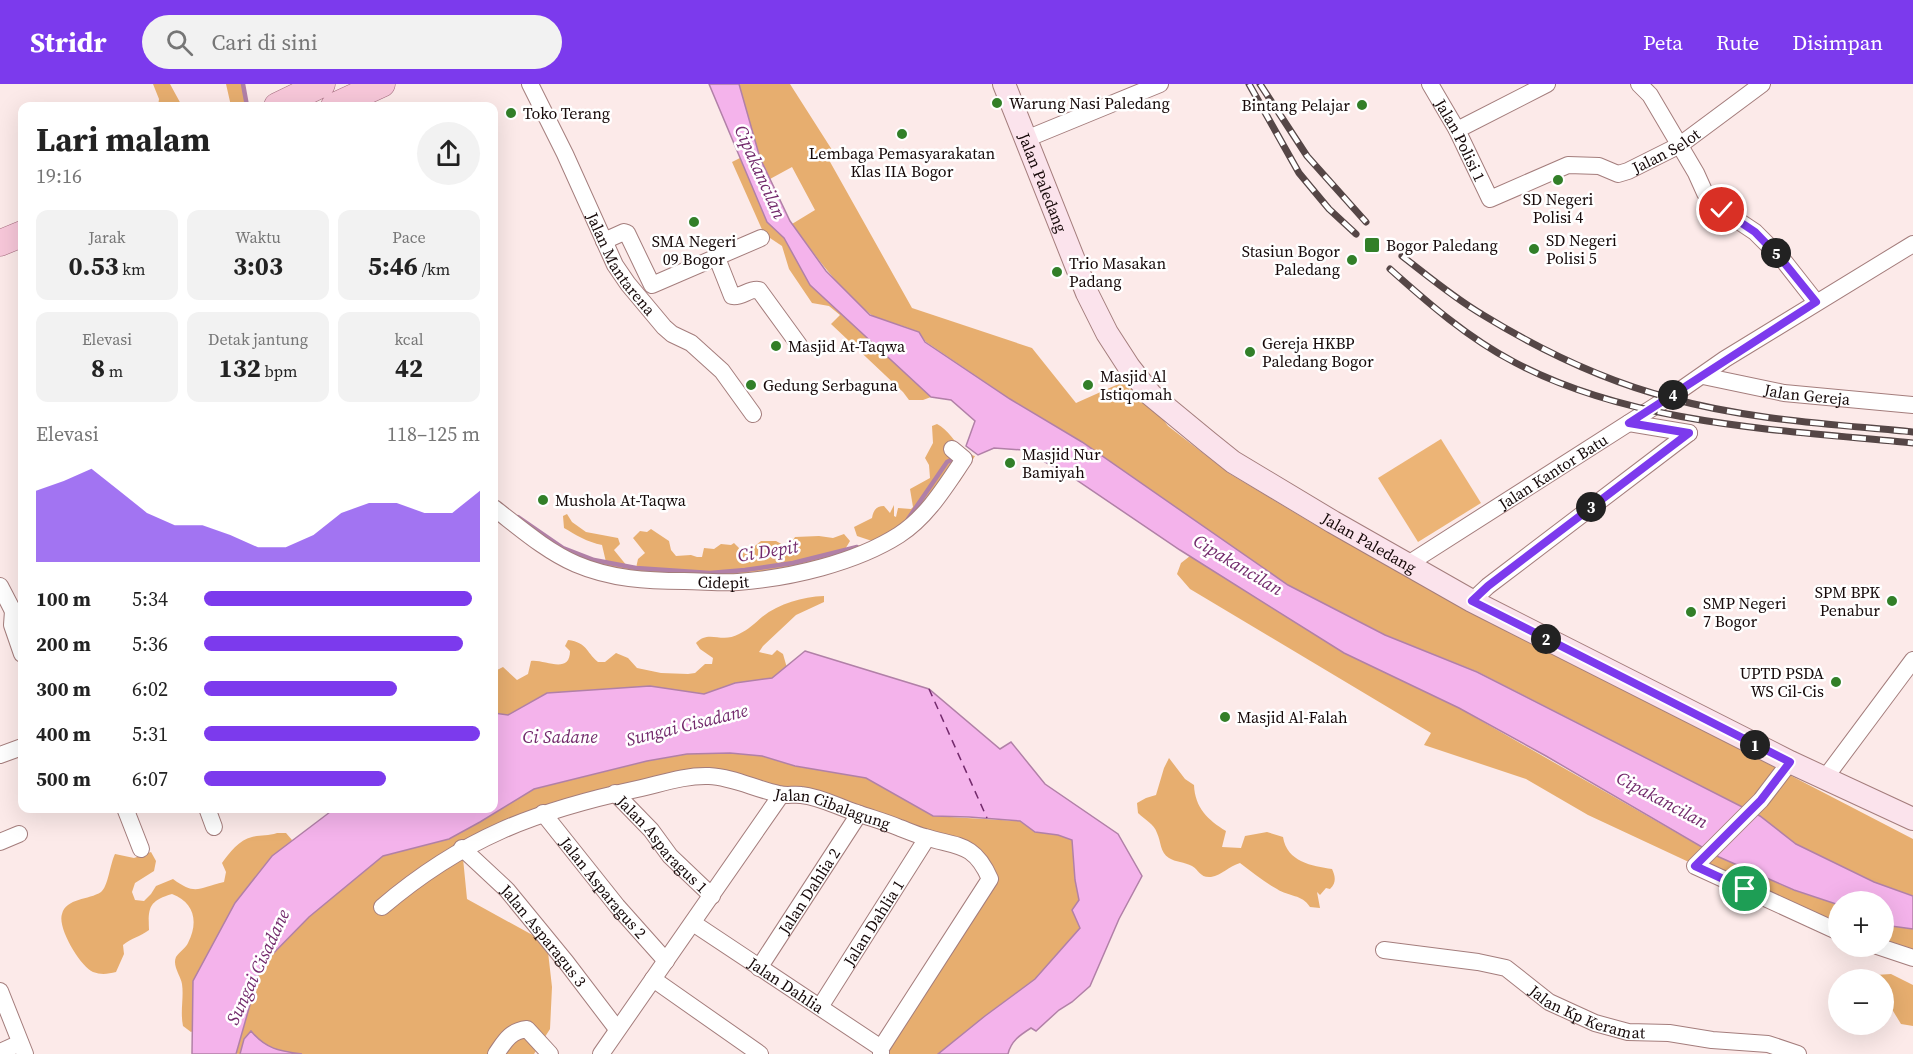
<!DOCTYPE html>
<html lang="id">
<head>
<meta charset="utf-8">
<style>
  body { margin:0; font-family:"Source Serif 4",serif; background:#f2f2f2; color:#222; height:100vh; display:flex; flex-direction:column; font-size:22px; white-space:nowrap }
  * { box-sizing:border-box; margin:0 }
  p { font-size:20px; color:#767676 }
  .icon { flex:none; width:33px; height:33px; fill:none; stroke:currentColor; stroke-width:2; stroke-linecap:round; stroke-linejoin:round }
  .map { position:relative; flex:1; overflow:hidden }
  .drawer { position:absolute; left:18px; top:18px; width:480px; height:711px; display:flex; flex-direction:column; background:#fff; border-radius:12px; box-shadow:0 6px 24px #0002 }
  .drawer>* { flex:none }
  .tools { position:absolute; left:1828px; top:807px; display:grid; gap:12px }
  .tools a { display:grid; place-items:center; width:66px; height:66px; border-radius:50%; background:#fff; box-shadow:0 6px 24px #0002; font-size:30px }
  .pin { position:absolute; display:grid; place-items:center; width:51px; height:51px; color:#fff; margin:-26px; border:3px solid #fff; border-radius:50%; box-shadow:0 2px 6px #0007 }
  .km { position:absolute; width:30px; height:30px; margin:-15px; border-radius:50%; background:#222; color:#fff; font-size:16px; line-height:30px; text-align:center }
  .round { display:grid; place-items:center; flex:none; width:63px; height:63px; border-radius:32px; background:#f2f2f2 }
  .headline { display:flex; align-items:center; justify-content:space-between; height:102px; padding:0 18px }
  h1 { font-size:33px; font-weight:700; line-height:45px }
  .figures { display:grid; grid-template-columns:repeat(3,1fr); gap:9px; height:102px; padding:6px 18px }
  .figures div { display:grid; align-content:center; border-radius:12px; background:#f2f2f2; text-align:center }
  .figures b { font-size:26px; font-weight:700 }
  .figures small { font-size:16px; font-weight:400 }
  .figures p { font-size:16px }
  .chart { height:168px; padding:12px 18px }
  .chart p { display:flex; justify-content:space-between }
  .chart svg { width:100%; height:108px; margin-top:6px; fill:#7c3aed; opacity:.7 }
  ul { padding:0 18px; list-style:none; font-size:20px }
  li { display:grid; grid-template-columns:96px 72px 1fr; align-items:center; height:45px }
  li i { height:15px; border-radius:8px; background:#7c3aed }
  header { display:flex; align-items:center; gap:36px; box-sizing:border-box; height:84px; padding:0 30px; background:#7c3aed; color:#fff }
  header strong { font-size:28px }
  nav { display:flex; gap:33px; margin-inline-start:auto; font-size:21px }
  .search { width:420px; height:54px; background:#f2f2f2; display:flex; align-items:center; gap:15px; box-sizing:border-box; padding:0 21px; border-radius:33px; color:#767676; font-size:22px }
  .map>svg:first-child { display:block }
</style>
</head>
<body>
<header>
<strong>Stridr</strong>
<div class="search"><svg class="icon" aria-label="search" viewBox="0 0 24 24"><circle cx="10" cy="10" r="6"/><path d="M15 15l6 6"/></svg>Cari di sini</div>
<nav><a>Peta</a><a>Rute</a><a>Disimpan</a></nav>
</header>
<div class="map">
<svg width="1913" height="970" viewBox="0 0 1913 970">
  <rect width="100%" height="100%" fill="#fceae9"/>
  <path fill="#ecb476" d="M1441,355l40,64 -63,39 -40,-64z"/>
  <path fill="#e7ae6f" d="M153,0h17l12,22h-24l1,-7z
    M226,0h17l4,22h-16z
    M738,0h52l44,69 -5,7 83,148 120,40 44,55 56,-25 36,48 62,48 82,49 327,174 274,142v57l-39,-14 -78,-38 -36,-28 -282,-144 -93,-37 -97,-50 -206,-143 -72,-43 -84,-57c-14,-21 -40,-15 -57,-29 -31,-25 -54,-58 -77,-89l23,-14 -23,-43 -22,12 -10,-21z
    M740,74l27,64 17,16 26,47 121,112 -8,3h-14l-6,-8 -72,-68 9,-9 -11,-9 -17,-3 -23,-34 -7,-23 -18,-12 -32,-72z
    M937,340c10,5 20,19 26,29l12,3 -15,25 -37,44 -53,25 -156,33 -113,-10 -107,-65v-10c32,25 70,60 112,64l-4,-17c-15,-3 -26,-10 -38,-17l-1,-12 4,-2 5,8 14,10 32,6 2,6 -6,6 13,16 9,2 2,-9 7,-6 -12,-15 7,-7 7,1 4,-3 18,12 2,9 5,6 15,-1 6,2h5l2,-9 10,1 7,-5 10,1 3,-2 6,6 6,2 4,-1 11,-9h15l9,5 5,-1 5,-8 24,-1 14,2 11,-4 6,7 -6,10 28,-10 -15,-5 -3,-9 18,-9c1,-7 4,-12 12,-12l6,7 4,-8v11l2,1 2,-9 13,1 2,-2 -3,-18 20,-11 -1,-13 -4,-7 8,-15 -1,-17z
    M1190,472l165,102 104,50 260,149 74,33 46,15v27l-251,-117 -62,-36 -102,-34 7,-12 -241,-144 -13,-15 4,-11z
    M824,512v6l-28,13 -33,31 -4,6 13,3 5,-5 6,4 4,14 -33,29 -228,8 -12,9 -20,2v-41l3,-5 6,-3 14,13 11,-6 3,-13c13,-2 39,14 39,-10l-5,-5 3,-6c20,3 17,11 30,22h7l11,-9 12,5 9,10 24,5 27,1 7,-1 10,-9h7l1,-6 -13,-9 -4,-6c13,-14 25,1 43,-9 9,-4 16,-11 23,-17 18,-14 40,-20 62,-21z
    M730,669l32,3 33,10 71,12 67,38 87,5 15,11 23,3 14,5 3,40 4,20 -7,10 8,18 -45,51 -50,37 -47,38h-57l108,-175 -18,-27 -245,-74 -111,15 -153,55 5,51 80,44 5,44 -2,42 -16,25h-298l25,-88 48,-49 74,-61 66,-17 31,-17 54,-33 113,-28 40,-7z
    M1169,674l16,21 9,6c1,23 14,35 32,46l-4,16 19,1 4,-12 22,-4 16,5c4,25 29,29 49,32 3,7 5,13 -2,20l-4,-1 -6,7 -3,-3 3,16 -10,-1c-8,-13 -21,-10 -33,-18 -13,-7 -25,-17 -37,-26 -11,3 -18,12 -29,14 -11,1 -12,-7 -19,-11 -7,-4 -17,-4 -23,-8 -9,-5 -8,-17 -12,-25 -3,-9 -12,-13 -19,-20l-1,-10 9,-5 10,-3 8,-27z
    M277,749h9l6,7 -91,187 -10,5 -8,-6c-3,-15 1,-28 -1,-42 -1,-8 -10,-18 -6,-27 3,-5 10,-9 12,-14 11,-21 6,-41 -16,-49 -23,7 -24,13 -23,36 -9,7 -18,8 -26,15l1,9 -8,18c-8,2 -15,3 -23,0 -12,-5 -36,-44 -31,-58 4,-16 27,-14 39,-22 7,-5 9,-28 14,-38l19,4 17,-6 5,9 -2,10 -19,12 -3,9 3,8 9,1 7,-7 5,-8 17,-7c23,17 25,9 51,3l2,-10 -4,-9c8,-11 17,-23 30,-26 8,-2 16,-1 25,-4z
    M1884,838l7,4 22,3v29l-29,-12z
    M1891,890l22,11v41l-12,-2 -11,-18 -6,-2v-24l-22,-1 13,-4z"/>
  <path fill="#f4b3eb" stroke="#b180a7" stroke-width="1.5" d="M709,0h30l21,74 30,63 36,50 44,44 49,17 6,10 85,57 72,43 206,143 97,50 92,37 283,144 36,28 78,38 39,14v33l-22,-3 -7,-4v-20h-45v3l-45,-15 -75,-33 -173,-101 -87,-48 -115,-55 -164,-103 -111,-75 -46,-25 -29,-2 -16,7 -12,-9 9,-25 -24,-21 -20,-3 -121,-112 -26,-47 -17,-16z
    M805,567l124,38 71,60 11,-7 34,42 73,50 24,42 -23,43 -29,67 -18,16 -13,8 -23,21 -5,-3c-11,7 -20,13 -23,26h-70l47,-38 50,-37 45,-51 -8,-18 7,-10 -4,-20 -3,-40 -14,-5 -23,-3 -15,-11 -51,-4 -36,-1 -67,-38 -71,-12 -33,-10 -32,-3 -43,1 -40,7 -113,28 -54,33 -31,17 -66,17 -74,61 -48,49 -25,88h-44l1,-73 42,-78 37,-47 58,-44 6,-4h158v-95l14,2 39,-22 103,-7 54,8 31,-11 37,-5z
    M251,947c15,18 28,20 51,23h-62l4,-15z"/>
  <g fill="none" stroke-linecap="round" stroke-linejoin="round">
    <path stroke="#b180a7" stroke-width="4.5" d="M243,0l4,22
      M518,433l45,31 31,12 42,8 74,5 35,-3 48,-7 64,-16
      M908,435l39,-57 8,-4"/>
    <path stroke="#732a6c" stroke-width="1.5" stroke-dasharray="8 6" stroke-linecap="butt" d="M929,605l58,129"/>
    <g stroke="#a47d7c" stroke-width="18">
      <g id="street">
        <path id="s1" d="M530,0l35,70 50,111 13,19 36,43 8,7 19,9 31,28 31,43"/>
        <path id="s2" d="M1430,0l27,46 33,69 78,-34 31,1 19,8 10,-3 52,-26 82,-61"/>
        <path d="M1639,0l11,11 46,78 9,20 17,17 33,22 28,28 33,42"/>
        <path d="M1457,46l90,-46"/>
        <path d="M1026,55l134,-55"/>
        <path d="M604,157l20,-9 3,1 25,52 109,-47"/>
        <path d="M717,174l15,38c10,2 17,-8 27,-6l40,55"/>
        <path id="s3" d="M1703,292l81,17 129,12"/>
        <path d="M1629,339l60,10"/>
        <path id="s4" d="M494,424c26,20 52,43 82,56 35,15 71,17 108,17 18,0 36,2 54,1 52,-4 117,-19 161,-47 28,-18 46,-48 65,-76l-12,-10"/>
        <path id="s5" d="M1408,480l274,-175 43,-30 188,-115"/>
        <path d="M0,502l13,25 7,7"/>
        <path d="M1472,517l16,-15 201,-153"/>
        <path d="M13,527l-1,14 10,29"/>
        <path d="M0,671l22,-8"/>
        <path d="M1790,678l-29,38 -66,66 144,66"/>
        <path d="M1825,694l88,-118"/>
        <path id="s6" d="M615,709l36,37 19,26 42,40"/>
        <path d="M125,724l16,41"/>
        <path d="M207,724l7,19"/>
        <path id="s7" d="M543,729l74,93 49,55"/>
        <path d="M0,758l19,-8"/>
        <path id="s8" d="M462,764l45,42 59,72 51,67"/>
        <path id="s9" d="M382,823c81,-69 153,-96 255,-118 23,-5 48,-14 72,-13 24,1 46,13 70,18 7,2 15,0 22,1 20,2 37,12 56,18 14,5 29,9 43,15 8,3 17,7 25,9 32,10 49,5 65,42l-109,169v6"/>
        <path id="s10" d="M693,839l188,125"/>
        <path d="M1877,862l36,12"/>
        <path id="s11" d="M1384,866l94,12 28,6 43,34 46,21 33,9 41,1 43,7 56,4 30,10"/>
        <path id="s12" d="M759,884l100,-154"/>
        <path d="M653,895l107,75"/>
        <path d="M0,907l25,63"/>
        <path id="s13" d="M820,923l107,-169"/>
        <path d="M0,968l20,-9"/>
        <path d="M496,970c9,-13 14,-23 31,-25l23,25"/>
        <path d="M601,970l180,-259"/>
      </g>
    </g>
    <g stroke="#a47d7c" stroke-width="24">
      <g id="secondary">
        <path id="s14" d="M1004,0l83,209 20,40 22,34 22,28 57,47 25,20 100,60 139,79 318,161 123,57"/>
      </g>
    </g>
    <g stroke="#a56c7f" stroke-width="27">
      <path id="primary" d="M277,22l45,-22
        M334,22l48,-22
        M0,159l22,-9"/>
    </g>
    <use href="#street" stroke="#fff" stroke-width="16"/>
    <use href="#secondary" stroke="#fbe3ec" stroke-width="22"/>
    <use href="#primary" stroke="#f7c7d9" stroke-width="26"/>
    <g stroke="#554646" stroke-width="7">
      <path id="rail" d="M1249,0l50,89 30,36 27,25
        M1260,0l47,72 59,66
        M1402,172c26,20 52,42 81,59 57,35 122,66 187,83 79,22 162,26 243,34
        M1390,185c38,34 78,69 124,93 119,63 267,68 399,81"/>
    </g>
    <use href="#rail" stroke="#fff" stroke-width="4.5" stroke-dasharray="14" stroke-linecap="butt"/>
  </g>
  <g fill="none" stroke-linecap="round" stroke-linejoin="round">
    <g stroke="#fff" stroke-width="12">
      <path id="route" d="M1722,126l33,22 27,28 34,42 -187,121 60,10 -201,153 -16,15 318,161 -29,38 -66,66 50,23"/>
    </g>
    <use href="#route" stroke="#7c3aed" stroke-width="8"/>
  </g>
  <g fill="#327f28" stroke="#fff" stroke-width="2">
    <circle cx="997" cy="19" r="6"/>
    <circle cx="1362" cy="21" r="6"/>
    <circle cx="511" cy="29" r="6"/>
    <circle cx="902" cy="50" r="6"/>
    <circle cx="1558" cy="96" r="6"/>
    <circle cx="694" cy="138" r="6"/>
    <rect x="1364" y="153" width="16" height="16" rx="3"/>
    <circle cx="1534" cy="165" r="6"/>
    <circle cx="1352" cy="176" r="6"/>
    <circle cx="1057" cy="188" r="6"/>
    <circle cx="776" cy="262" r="6"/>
    <circle cx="1250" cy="268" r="6"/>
    <circle cx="751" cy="301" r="6"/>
    <circle cx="1088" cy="301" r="6"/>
    <circle cx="1010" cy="379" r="6"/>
    <circle cx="543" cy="416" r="6"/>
    <circle cx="1892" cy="517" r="6"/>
    <circle cx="1691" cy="528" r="6"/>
    <circle cx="1836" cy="598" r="6"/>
    <circle cx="1225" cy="633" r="6"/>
  </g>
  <g text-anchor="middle" stroke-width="5" stroke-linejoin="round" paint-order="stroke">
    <g font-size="16" fill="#160909" stroke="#fff" text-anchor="start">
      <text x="1009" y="25">Warung Nasi Paledang</text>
      <text x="1350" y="27" text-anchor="end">Bintang Pelajar</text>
      <text x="523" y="35">Toko Terang</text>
      <text x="902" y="75" text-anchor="middle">Lembaga Pemasyarakatan<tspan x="902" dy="18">Klas IIA Bogor</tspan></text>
      <text x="1558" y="121" text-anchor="middle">SD Negeri<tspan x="1558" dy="18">Polisi 4</tspan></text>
      <text x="1546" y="162">SD Negeri<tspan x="1546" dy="18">Polisi 5</tspan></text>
      <text x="694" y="163" text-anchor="middle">SMA Negeri<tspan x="694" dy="18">09 Bogor</tspan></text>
      <text x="1386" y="167">Bogor Paledang</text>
      <text x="1340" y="173" text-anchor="end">Stasiun Bogor<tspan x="1340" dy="18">Paledang</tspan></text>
      <text x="1069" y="185">Trio Masakan<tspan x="1069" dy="18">Padang</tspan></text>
      <text x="1262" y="265">Gereja HKBP<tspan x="1262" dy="18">Paledang Bogor</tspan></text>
      <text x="788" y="268">Masjid At-Taqwa</text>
      <text x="1100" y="298">Masjid Al<tspan x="1100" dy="18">Istiqomah</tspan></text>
      <text x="763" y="307">Gedung Serbaguna</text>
      <text x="1022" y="376">Masjid Nur<tspan x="1022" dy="18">Bamiyah</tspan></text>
      <text x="555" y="422">Mushola At-Taqwa</text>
      <text x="1880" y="514" text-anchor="end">SPM BPK<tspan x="1880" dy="18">Penabur</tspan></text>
      <text x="1703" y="525">SMP Negeri<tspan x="1703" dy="18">7 Bogor</tspan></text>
      <text x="1824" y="595" text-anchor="end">UPTD PSDA<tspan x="1824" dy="18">WS Cil-Cis</tspan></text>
      <text x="1237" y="639">Masjid Al-Falah</text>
    </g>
    <g font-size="16" fill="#160909" stroke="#fff">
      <text dy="6" stroke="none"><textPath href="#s2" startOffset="64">Jalan Polisi 1</textPath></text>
      <text dy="6" stroke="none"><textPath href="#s2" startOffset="320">Jalan Selot</textPath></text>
      <text dy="6" stroke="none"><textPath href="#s14" startOffset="106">Jalan Paledang</textPath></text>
      <text dy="6" stroke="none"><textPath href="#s1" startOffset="202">Jalan Mantarena</textPath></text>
      <text dy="6" stroke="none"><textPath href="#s3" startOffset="106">Jalan Gereja</textPath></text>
      <text dy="6" stroke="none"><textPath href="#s5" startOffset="172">Jalan Kantor Batu</textPath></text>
      <text dy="6" stroke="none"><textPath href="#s14" startOffset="610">Jalan Paledang</textPath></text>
      <text dy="6" stroke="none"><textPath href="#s4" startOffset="249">Cidepit</textPath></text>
      <text dy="6" stroke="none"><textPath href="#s9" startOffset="486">Jalan Cibalagung</textPath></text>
      <text dy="6" stroke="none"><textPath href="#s6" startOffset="70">Jalan Asparagus 1</textPath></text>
      <text dy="6" stroke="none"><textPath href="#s7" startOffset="96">Jalan Asparagus 2</textPath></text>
      <text dy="6" stroke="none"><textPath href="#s12" startOffset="92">Jalan Dahlia 2</textPath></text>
      <text dy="6" stroke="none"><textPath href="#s13" startOffset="100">Jalan Dahlia 1</textPath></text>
      <text dy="6" stroke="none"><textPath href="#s8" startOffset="120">Jalan Asparagus 3</textPath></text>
      <text dy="6" stroke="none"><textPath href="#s10" startOffset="112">Jalan Dahlia</textPath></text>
      <text dy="6" stroke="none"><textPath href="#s11" startOffset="218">Jalan Kp Keramat</textPath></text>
    </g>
    <g font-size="18" font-style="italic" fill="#732a6c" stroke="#fff">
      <text transform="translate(760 88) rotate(66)" y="6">Cipakancilan</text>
      <text transform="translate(768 467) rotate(-9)" y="6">Ci Depit</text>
      <text transform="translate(1238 481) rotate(31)" y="6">Cipakancilan</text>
      <text transform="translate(687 641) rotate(-14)" y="6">Sungai Cisadane</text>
      <text x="560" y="659">Ci Sadane</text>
      <text transform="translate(1662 716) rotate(28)" y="6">Cipakancilan</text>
      <text transform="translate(258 883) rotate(-65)" y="6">Sungai Cisadane</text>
    </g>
  </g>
</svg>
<div class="tools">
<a>+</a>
<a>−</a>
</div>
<div class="pin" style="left:1745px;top:805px;background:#1e9e55"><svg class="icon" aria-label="arrive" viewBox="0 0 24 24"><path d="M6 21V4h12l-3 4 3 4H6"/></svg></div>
<div class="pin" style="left:1722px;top:126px;background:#d93025"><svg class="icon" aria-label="check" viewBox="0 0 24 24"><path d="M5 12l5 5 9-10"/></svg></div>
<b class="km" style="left:1755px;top:661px">1</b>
<b class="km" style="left:1546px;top:555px">2</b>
<b class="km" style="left:1591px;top:423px">3</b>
<b class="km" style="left:1673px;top:311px">4</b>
<b class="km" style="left:1776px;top:169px">5</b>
<section class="drawer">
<div class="headline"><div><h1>Lari malam</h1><p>19:16</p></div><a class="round"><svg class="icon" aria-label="share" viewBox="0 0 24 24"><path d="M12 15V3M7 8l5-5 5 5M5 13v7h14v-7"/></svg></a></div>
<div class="figures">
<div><p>Jarak</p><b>0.53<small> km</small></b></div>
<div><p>Waktu</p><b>3:03</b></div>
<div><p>Pace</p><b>5:46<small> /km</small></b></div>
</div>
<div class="figures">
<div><p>Elevasi</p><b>8<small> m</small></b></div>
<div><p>Detak jantung</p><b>132<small> bpm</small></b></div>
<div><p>kcal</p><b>42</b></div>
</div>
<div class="chart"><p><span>Elevasi</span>118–125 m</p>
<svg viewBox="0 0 160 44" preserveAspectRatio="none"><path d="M0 44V15L10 11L20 6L30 15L40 24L50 29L60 29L70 33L80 38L90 38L100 33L110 24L120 20L130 20L140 24L150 24L160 15V44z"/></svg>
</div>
<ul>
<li><b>100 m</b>5:34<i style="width:97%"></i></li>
<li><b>200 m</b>5:36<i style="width:94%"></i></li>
<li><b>300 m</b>6:02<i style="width:70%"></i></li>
<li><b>400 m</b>5:31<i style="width:100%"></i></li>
<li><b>500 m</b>6:07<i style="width:66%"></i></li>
</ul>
</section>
</div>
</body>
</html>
